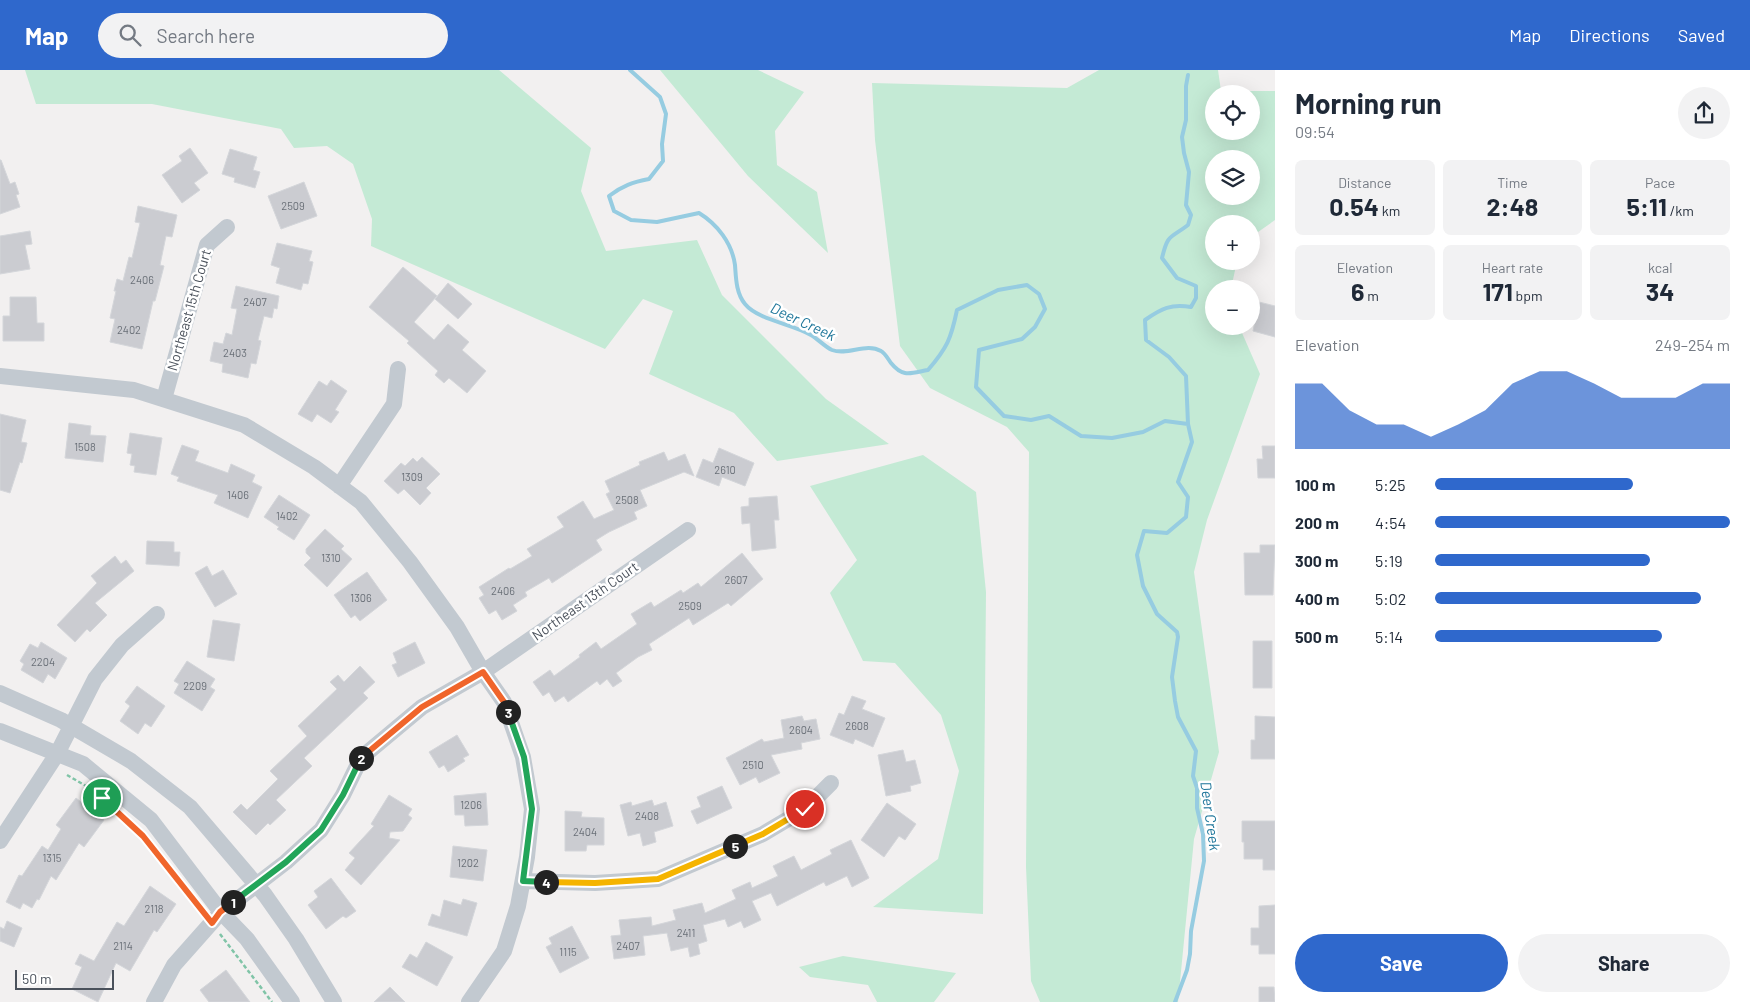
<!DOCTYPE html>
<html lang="en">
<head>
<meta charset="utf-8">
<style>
  body { margin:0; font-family:Barlow,sans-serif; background:#f2f2f3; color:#1f2937; height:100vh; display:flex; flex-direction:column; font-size:19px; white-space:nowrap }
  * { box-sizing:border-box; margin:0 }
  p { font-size:16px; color:#747a83 }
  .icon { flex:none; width:28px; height:28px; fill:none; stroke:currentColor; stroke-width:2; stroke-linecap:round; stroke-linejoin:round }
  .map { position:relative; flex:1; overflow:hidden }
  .drawer { display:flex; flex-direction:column; background:#fff; width:475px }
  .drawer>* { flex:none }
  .tools { position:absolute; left:1205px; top:15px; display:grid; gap:10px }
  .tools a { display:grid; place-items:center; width:55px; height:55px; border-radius:50%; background:#fff; box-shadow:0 5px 20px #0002; font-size:25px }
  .scale { position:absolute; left:15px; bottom:12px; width:99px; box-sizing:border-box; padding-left:5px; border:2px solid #4a515b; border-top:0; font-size:14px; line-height:18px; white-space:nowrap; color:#4a515b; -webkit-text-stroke:4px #fff; paint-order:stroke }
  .pin { position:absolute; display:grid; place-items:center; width:42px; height:42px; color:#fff; margin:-21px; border:2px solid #fff; border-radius:50%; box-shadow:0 1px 5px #0007 }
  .km { position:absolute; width:25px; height:25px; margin:-12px; border-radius:50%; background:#222; color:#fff; font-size:14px; line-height:25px; text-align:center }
  .round { display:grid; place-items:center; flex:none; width:52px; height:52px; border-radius:26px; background:#f2f2f3 }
  .headline { display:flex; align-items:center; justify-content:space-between; height:85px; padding:0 20px }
  h1 { font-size:28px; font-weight:700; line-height:38px }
  .stats { display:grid; grid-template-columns:repeat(3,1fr); gap:8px; height:85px; padding:5px 20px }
  .stats div { display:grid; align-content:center; border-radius:8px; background:#f2f2f3; text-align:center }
  .stats b { font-size:25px; font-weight:700 }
  .stats small { font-size:14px; font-weight:400 }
  .stats p { font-size:14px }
  .chart { height:140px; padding:10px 20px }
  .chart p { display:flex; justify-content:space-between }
  .chart svg { width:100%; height:90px; margin-top:5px; fill:#2f68cc; opacity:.7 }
  .button { display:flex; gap:10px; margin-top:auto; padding:10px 20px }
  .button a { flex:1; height:58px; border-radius:30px; background:#2f68cc; color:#fff; font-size:20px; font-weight:700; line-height:58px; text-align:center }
  .button a+a { background:#f2f2f3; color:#1f2937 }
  ul { padding:0 20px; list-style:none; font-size:16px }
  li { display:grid; grid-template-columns:80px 60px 1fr; align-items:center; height:38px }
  li i { height:12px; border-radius:6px; background:#2f68cc }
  header { display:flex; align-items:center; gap:30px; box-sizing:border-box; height:70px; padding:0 25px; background:#2f68cc; color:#fff }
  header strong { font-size:24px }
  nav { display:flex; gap:28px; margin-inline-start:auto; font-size:18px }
  .search { width:350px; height:45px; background:#f2f2f3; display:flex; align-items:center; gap:12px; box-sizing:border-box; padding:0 18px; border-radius:28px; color:#747a83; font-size:19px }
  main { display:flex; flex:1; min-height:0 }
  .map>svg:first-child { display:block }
</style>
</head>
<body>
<header>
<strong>Map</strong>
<div class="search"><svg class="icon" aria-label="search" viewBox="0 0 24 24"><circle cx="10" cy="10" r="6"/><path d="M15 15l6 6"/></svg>Search here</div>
<nav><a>Map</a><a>Directions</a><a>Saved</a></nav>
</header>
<main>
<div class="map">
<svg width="1275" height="932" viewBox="0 0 1275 932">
  <rect width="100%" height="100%" fill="#f2f0f0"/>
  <path fill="#c4ead5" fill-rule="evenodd" d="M25,0h474l92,78 -10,43 25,60 91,-11 25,55 104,104 63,45 -112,17 -43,-48 -85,-39 24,-63 -30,-12 -38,50 -234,-103 1,-27 -19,-55 -26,-18 -33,2 -13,-19 -129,-25h-116z
    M660,0h98l46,22 -29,39 2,34 40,27 11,61 -80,-77z
    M1099,0h119l3,21h54v129l-24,17v-13h-37v37h23l-6,28h-17v37h25l21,48 -53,146 -13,52 25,180 -25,87 -16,163h-138l-9,-21 -5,-114 3,-415 -22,-25 -77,-39 -30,-42 -25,-206 -3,-57 195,5zM1214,24h37v37h-37zM1214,89h37v37h-37z
    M923,385l53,37 10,100 -3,322 -110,-7 65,-48 21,-88 -18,-56 -46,-52 -32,-2 -33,-68 27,-33 -47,-74z
    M843,886l113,17 -22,29h-57l-9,-17 -58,-8 -11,-10z"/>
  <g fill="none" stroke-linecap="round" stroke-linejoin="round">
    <path stroke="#96cce1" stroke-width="4" d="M630,0l30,27 6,17 -4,30 1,17 -14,18c-16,3 -27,7 -40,17l5,15 17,9 26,2 42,-9c18,11 33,30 36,52 1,13 1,28 10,39 13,16 48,20 66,31 7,4 14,12 21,15 16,6 34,-8 49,1 4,2 7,8 10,12 12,15 20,10 37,7 19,-22 23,-31 29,-60l41,-20 29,-5 12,9 6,15 -10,18 -13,12 -43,11 -3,37 28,29 27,4 18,-4 32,20 31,2 31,-6 22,-11 23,3 4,18 -14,40 10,15 -2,20 -19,16 -23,-2 -7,24 6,31 14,28 20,18 1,5 -6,40 3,24 3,16 18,34 -3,25 4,12v20l6,26 1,27 -13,70 -1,23 -3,16 -12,32
      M1188,5l-2,11v34l-4,17 2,16 5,19 -3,33 5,10 -3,10c-18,14 -20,8 -26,33l15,20 19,8v12l-5,9c-20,-3 -29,1 -46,13l1,20 23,17 17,19 2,48"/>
  </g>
  <path fill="#cbccd1" stroke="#d4d6da" d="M190,78l18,25 -14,10 6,7 -18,13 -20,-28 20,-14 -3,-5z
    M230,79l27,8 -4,13 7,2 -5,16 -21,-6 1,-4 -13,-4z
    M0,90h1l9,24 5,-2 4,12 -3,1 4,12 -20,7z
    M304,112l13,34 -36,13 -13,-33z
    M138,136l39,9 -5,22 -6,-1 -6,29 4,1 -9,35h-2l-11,48 -32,-7 5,-23 -5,-1 6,-27h-2l3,-12 6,2 6,-24 3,1 8,-35 -5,-1z
    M30,161l2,13 -7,1 5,24 -30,5v-38z
    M277,173l35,8 -3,10 4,1 -5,22 -5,-1 -2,7 -25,-7 4,-15 -9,-3z
    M403,197l34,29 -23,26 20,18 14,-16 21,18 -7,8 24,21 -19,22 -18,-15 -5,5 -9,-8 3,-4 -31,-28 2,-2 -40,-34z
    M448,213l24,21 -14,15 -23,-20z
    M236,216l43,10 -2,13 -3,-1 -2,10 -8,-2 -6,24 3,1 -5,23 -5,-1 -3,15 -26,-6 1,-8 -13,-3 4,-19 9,2 3,-11 6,2 5,-26 -6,-1z
    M10,227h26l1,26h7v18h-41v-25h7z
    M1259,232l16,4v31l-22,-6z
    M331,310l16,11 -12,19 4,2 -8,11 -14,-9 -5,8 -14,-8 21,-33 8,5z
    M0,344l26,6 -5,22 6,1 -5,20 -2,-1 -10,31 -10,-3z
    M69,353l22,3 -1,9 16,1 -3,26 -38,-4z
    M130,363l32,5 -6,37 -22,-3 1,-6 -5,-1 2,-11 -5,-1z
    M182,375l17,6 -4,10 33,12 3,-9 24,11 -3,7 10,5 -14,31 -34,-15 4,-8 -41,-14 2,-4 -8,-3z
    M1262,376h13v32h-17l-1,-19h6z
    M719,378l35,15 -9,23 -23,-9 -3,9 -23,-9 7,-18 10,4z
    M664,382l4,9 17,-7 9,22 -10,-4 -44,18 7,16 -13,6 3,7 -28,13 -13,8 6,10 -50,33 -3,-5 -24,14 2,4 -14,9 4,6 -15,9 -6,-10 -7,4 -10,-16 5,-3 -5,-8 30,-19 1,1 22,-13 -5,-7 37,-22 -7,-10 26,-16 11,18 20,-9 -8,-16 4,-2 -5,-11 35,-16 -1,-3z
    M422,387l18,17 -14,14 5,5 -11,12 -16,-16 -6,5 -14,-13 17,-18 4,3 8,-8 4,4z
    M279,425l31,20 -16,25 -17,-11 2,-2 -15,-10z
    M777,426l2,24h-5l2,28 -24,3 -2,-28 -8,1 -1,-17 8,-1v-8z
    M325,459l19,17 -3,3 11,10 -25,28 -23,-22 7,-7 -5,-5v-4z
    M147,471l27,1v10h6l-1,14 -33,-2z
    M1260,475h15l-2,50h-28l-1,-42h16z
    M742,483l21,26 -32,27 -3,-3 -35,22 -4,-7 -40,26 3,6 -14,7 -22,16 6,8 -9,6 -6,-8 -7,6 -3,-4 -29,21 -4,-6 -9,6 -6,-10 -6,4 -10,-14 17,-12 4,6 26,-19 -1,-2 17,-13 5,7 36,-25 -6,-10 20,-12 3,5 27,-17 2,3 15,-10 3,4z
    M115,486l6,8 5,-4 8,11 -39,32 12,12 -17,17 -3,-3 -12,13 -18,-17 40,-42 -6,-7z
    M207,496l5,10 11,-6 14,24 -22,13 -20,-34z
    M367,502l20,28 -27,21 -5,-6 -4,3 -17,-23z
    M213,550l27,4 -6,37 -27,-4z
    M1253,571h19v47h-19z
    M41,572l26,16 -12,21 -7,-5 -5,9 -22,-13 3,-6 -4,-3 10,-17 8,4z
    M415,572l10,21 -27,14 -6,-12 5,-2 -4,-10z
    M187,591l28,18 -5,8 5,3 -13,21 -28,-18 5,-9 -5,-3z
    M360,596l15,16 -12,11 5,5 -64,60 8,8 -36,34 10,10 -16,15 -2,-2 -12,12 -23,-23 8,-8 6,6 31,-31 -8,-8 37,-35 -9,-10 39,-37 -7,-7 8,-7 6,7z
    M137,616l28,20 -14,21 -6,-4 -7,11 -18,-13 10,-15 -5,-4z
    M852,626l14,5 -4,8 23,9 -12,29 -18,-8 -2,5 -23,-9 9,-22 5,2z
    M802,646l2,5 12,-2 4,20 -19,4 1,6 -31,6 9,18 -21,10 -3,-6 -16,8 -14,-27 36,-19 2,3 20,-4 -3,-18z
    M1255,646l20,1v42h-24v-19h4z
    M457,665l12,20 -6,3 2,3 -17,11 -4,-7 -5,3 -10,-16z
    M903,680l3,12 9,-2 6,23 -11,3 1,5 -25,5 -8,-41z
    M722,716l10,22 -35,16 -6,-13 10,-4 -4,-10z
    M486,723l2,32 -23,1 -1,-11h-9l-1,-19z
    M389,725l23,14 -4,6 4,3 -9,13 -13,1 -1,6 11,2 -39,45 -16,-15 10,-12 -6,-5 25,-27 -3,-2z
    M76,728l28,22 -20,27 -5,-4 -23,37 -5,-4 -12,24 -2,-1 -5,9 -9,-5 -3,6 -14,-7 13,-27 3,1 20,-30 6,4 13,-21 -5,-4z
    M652,730l2,6 12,-4 7,24 -19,6 2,10 -13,4 -3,-13 -12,3 -8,-31 11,-3 1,4z
    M887,733l29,21 -11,16 -6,-4 -15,21 -23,-17z
    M565,741l17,1 -1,5 23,1v27h-17l-1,6h-21z
    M1242,751h33v49h-12v-11h-19v-17h-2z
    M851,770l18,38 -17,9 -5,-11 -21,10 -2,-4 -47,24 -6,-13 -19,8 9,19 -17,8 -3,-7 -13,6 -3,-8 -22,6 4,16 -9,3 2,10 -10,3 -2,-10 -17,4 -4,-18 -24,3 2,19 -31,4 -3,-23 10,-1 -2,-15 32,-3 1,9 24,-6 -3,-10 29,-7 3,10 31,-14 -4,-9 18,-8 2,6 26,-12 -5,-10 21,-10 7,14 31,-16 -2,-4z
    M453,776l34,4 -4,31 -33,-4z
    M331,808l25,33 -10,7 -3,-2 -17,13 -18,-24 10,-8 -4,-6z
    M150,816l26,18 -19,28 -3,-2 -24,41 -14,-8 -18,39 -26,-13 10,-22 -7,-3 5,-10 14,7 23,-39 7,4z
    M463,829l14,4 -10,33 -39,-11 4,-11 8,3 4,-17 17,5z
    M1275,835v49h-16v-9h-8v-17h8v-22z
    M7,851l15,7 -8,19 -14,-6v-14l4,2z
    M572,856l17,32 -29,15 -14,-26 6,-3 -3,-6z
    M426,872l27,15 -16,29 -35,-19 8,-13 7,4z
    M226,900l24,32h-41l-9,-12z
    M390,917l15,15h-31z
    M1259,917h15l1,15h-16z"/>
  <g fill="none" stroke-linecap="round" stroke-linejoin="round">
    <path stroke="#80c4a7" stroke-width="2.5" stroke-dasharray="4 2.5" stroke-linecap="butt" d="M67,705l19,11
      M134,756l9,9
      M220,864l52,68"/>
    <path stroke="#c2c9d0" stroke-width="16" d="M0,306l134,14 110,35 70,42 47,35 49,60 47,65 26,45 21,30 19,55 9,52 -5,48 -9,49 -14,45 -35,51
      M164,329l43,-154 20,-18
      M339,416l55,-82 4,-35
      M0,623l61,27 70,41 59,46 75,88 31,44 38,63
      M0,661l83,33 68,56 70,92 26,27 45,63
      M0,771l57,-87 38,-75 27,-34 35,-31
      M523,811l72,2 63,-4 105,-45 42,-25 26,-26
      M154,932l20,-37 47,-53 65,-50 35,-32 22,-35 18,-37 61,-51 61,-35 205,-142"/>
  </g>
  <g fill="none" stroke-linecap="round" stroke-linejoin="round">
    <g stroke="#fff" stroke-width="10">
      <path id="split-1" d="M102,728l41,38 69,87 8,-11 13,-10"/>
    </g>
    <g stroke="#fff" stroke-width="10">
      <path id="split-2" d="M233,832l53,-40 35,-32 22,-35 18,-37"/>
    </g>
    <g stroke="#fff" stroke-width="10">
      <path id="split-3" d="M361,688l61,-51 61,-35 21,30 4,10"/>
    </g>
    <g stroke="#fff" stroke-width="10">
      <path id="split-4" d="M508,642l16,45 8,52 -9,72 23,1"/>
    </g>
    <g stroke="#fff" stroke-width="10">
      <path id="split-5" d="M546,812l49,1 63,-4 77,-33"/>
    </g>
    <g stroke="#fff" stroke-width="10">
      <path id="split-6" d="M735,776l28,-12 42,-25"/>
    </g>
    <use href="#split-1" stroke="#f0652b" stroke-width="6"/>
    <use href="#split-2" stroke="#22a559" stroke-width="6"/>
    <use href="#split-3" stroke="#f0652b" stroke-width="6"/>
    <use href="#split-4" stroke="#22a559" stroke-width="6"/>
    <use href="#split-5" stroke="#f5b400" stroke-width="6"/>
    <use href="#split-6" stroke="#f5b400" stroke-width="6"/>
  </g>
  <g text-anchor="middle" stroke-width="5" stroke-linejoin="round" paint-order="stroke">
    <g font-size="11" fill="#6a7078">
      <text x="293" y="140">2509</text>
      <text x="142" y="214">2406</text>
      <text x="255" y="236">2407</text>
      <text x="129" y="264">2402</text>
      <text x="235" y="287">2403</text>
      <text x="85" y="381">1508</text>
      <text x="725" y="404">2610</text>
      <text x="412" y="411">1309</text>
      <text x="238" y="429">1406</text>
      <text x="627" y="434">2508</text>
      <text x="287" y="450">1402</text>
      <text x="331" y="492">1310</text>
      <text x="736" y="514">2607</text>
      <text x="503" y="525">2406</text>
      <text x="361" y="532">1306</text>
      <text x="690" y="540">2509</text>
      <text x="43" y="596">2204</text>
      <text x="195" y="620">2209</text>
      <text x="857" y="660">2608</text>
      <text x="801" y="664">2604</text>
      <text x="753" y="699">2510</text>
      <text x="471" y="739">1206</text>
      <text x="647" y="750">2408</text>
      <text x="585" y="766">2404</text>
      <text x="52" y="792">1315</text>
      <text x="468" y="797">1202</text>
      <text x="154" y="843">2118</text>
      <text x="686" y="867">2411</text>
      <text x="123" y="880">2114</text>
      <text x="628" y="880">2407</text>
      <text x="568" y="886">1115</text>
    </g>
    <g font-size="14" fill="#4a515b" stroke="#fff">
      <text transform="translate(189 240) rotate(-74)" y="5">Northeast 15th Court</text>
      <text transform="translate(585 531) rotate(-35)" y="5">Northeast 13th Court</text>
    </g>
    <g font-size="15" font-style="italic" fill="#1e769a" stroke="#fff">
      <text transform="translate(803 252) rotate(25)" y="5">Deer Creek</text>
      <text transform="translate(1210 746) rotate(82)" y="5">Deer Creek</text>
    </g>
  </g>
</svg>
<div class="tools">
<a><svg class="icon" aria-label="locate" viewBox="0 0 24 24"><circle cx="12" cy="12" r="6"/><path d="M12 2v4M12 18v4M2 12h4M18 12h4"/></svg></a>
<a><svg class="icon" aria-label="layers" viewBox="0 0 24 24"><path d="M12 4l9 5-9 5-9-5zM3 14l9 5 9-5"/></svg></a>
<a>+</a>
<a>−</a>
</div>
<div class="scale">50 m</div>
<div class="pin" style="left:102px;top:728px;background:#1e9e55"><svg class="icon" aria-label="arrive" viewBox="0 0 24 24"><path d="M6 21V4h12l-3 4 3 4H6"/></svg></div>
<div class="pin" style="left:805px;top:739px;background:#d93025"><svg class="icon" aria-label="check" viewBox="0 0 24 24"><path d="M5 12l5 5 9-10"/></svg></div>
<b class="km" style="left:233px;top:832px">1</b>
<b class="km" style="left:361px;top:688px">2</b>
<b class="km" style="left:508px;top:642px">3</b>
<b class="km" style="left:546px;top:812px">4</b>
<b class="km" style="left:735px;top:776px">5</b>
</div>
<section class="drawer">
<div class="headline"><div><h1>Morning run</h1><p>09:54</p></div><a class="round"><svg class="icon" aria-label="share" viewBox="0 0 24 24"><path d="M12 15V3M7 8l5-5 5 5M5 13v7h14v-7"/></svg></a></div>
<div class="stats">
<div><p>Distance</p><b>0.54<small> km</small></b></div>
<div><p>Time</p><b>2:48</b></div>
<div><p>Pace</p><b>5:11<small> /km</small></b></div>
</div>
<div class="stats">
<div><p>Elevation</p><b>6<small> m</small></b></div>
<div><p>Heart rate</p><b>171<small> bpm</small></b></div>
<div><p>kcal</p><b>34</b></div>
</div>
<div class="chart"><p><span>Elevation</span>249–254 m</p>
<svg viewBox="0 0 160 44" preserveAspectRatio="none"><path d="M0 44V12L10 12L20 25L30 32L40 32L50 38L60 32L70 25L80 12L90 6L100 6L110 12L120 19L130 19L140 19L150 12L160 12V44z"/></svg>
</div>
<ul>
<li><b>100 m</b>5:25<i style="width:67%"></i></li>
<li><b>200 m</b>4:54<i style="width:100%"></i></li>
<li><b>300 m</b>5:19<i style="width:73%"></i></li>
<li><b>400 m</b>5:02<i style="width:90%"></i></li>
<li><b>500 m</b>5:14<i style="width:77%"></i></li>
</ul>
<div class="button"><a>Save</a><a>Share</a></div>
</section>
</main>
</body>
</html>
